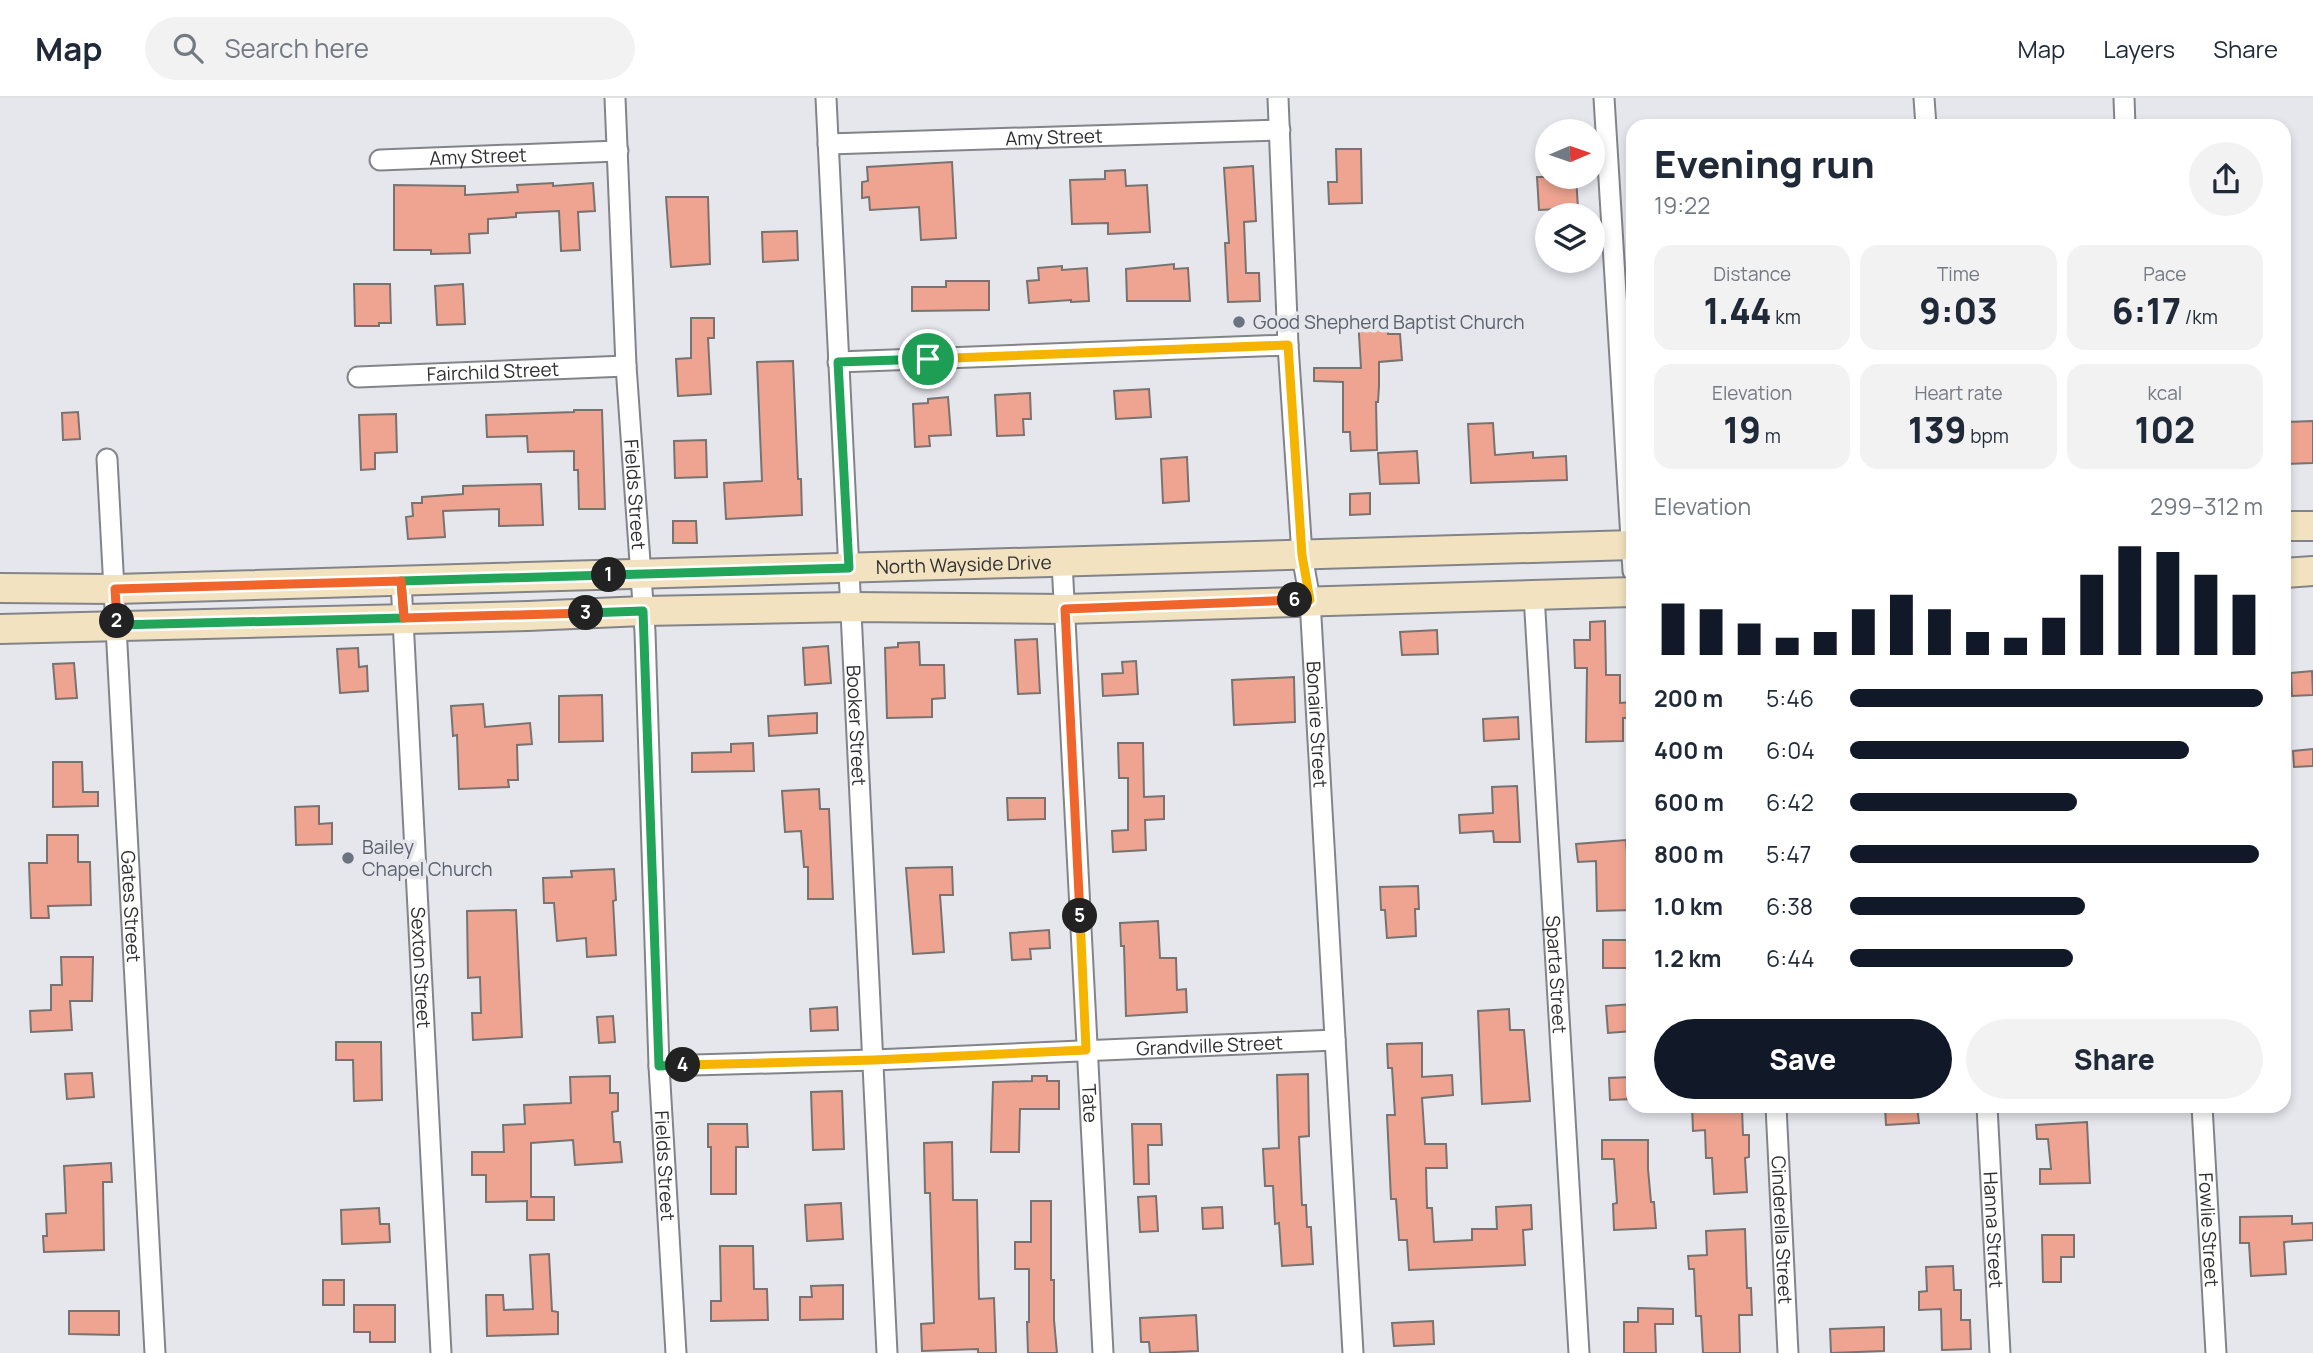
<!DOCTYPE html>
<html lang="en">
<head>
<meta charset="utf-8">
<style>
  body { margin:0; font-family:Manrope,sans-serif; background:#f2f2f3; color:#1f2937; height:100vh; display:flex; flex-direction:column; font-size:26px; white-space:nowrap }
  * { box-sizing:border-box; margin:0 }
  p { font-size:23px; color:#747a83 }
  .icon { flex:none; width:38px; height:38px; fill:none; stroke:currentColor; stroke-width:2; stroke-linecap:round; stroke-linejoin:round }
  .map { position:relative; flex:1; overflow:hidden }
  .sheet { position:absolute; left:1626px; top:21px; width:665px; height:994px; display:flex; flex-direction:column; background:#fff; border-radius:21px; box-shadow:0 4px 10px #0003 }
  .sheet>* { flex:none }
  .needle { width:46px; rotate:88deg }
  .buttons { position:absolute; left:1535px; top:21px; display:grid; gap:14px }
  .buttons a { display:grid; place-items:center; width:70px; height:70px; border-radius:50%; background:#fff; box-shadow:0 4px 10px #0003; font-size:35px }
  .pin { position:absolute; display:grid; place-items:center; width:60px; height:60px; color:#fff; margin:-30px; border:4px solid #fff; border-radius:50%; box-shadow:0 2px 7px #0007 }
  .km { position:absolute; width:35px; height:35px; margin:-18px; border-radius:50%; background:#222; color:#fff; font-size:19px; line-height:35px; text-align:center }
  .round { display:grid; place-items:center; flex:none; width:74px; height:74px; border-radius:37px; background:#f2f2f3 }
  .overview { display:flex; align-items:center; justify-content:space-between; height:119px; padding:0 28px }
  h1 { font-size:38px; font-weight:800; line-height:52px }
  .stats { display:grid; grid-template-columns:repeat(3,1fr); gap:10px; height:119px; padding:7px 28px }
  .stats div { display:grid; align-content:center; border-radius:18px; background:#f2f2f3; text-align:center }
  .stats b { font-size:35px; font-weight:800 }
  .stats small { font-size:19px; font-weight:400 }
  .stats p { font-size:19px }
  .chart { height:196px; padding:14px 28px }
  .chart p { display:flex; justify-content:space-between }
  .chart svg { width:100%; height:126px; margin-top:7px; stroke:#111827; stroke-width:6 }
  .cta { display:flex; gap:14px; margin-top:auto; padding:14px 28px }
  .cta a { flex:1; height:80px; border-radius:42px; background:#111827; color:#fff; font-size:28px; font-weight:800; line-height:80px; text-align:center }
  .cta a+a { background:#f2f2f3; color:#1f2937 }
  ul { padding:0 28px; list-style:none; font-size:23px }
  li { display:grid; grid-template-columns:112px 84px 1fr; align-items:center; height:52px }
  li i { height:18px; border-radius:9px; background:#111827 }
  header { display:flex; align-items:center; gap:42px; box-sizing:border-box; height:98px; padding:0 35px; background:#fff; border-bottom:2px solid #e0e1e3 }
  header strong { font-size:33px }
  nav { display:flex; gap:38px; margin-inline-start:auto; font-size:24px }
  .search { width:490px; height:63px; background:#f2f2f3; display:flex; align-items:center; gap:18px; box-sizing:border-box; padding:0 24px; border-radius:38px; color:#747a83; font-size:26px }
  .map>svg:first-child { display:block }
</style>
</head>
<body>
<header>
<strong>Map</strong>
<div class="search"><svg class="icon" aria-label="search" viewBox="0 0 24 24"><circle cx="10" cy="10" r="6"/><path d="M15 15l6 6"/></svg>Search here</div>
<nav><a>Map</a><a>Layers</a><a>Share</a></nav>
</header>
<div class="map">
<svg width="2313" height="1255" viewBox="0 0 2313 1255">
  <rect width="100%" height="100%" fill="#e6e7ed"/>
  <path fill="#efa491" stroke="#787270" stroke-width="2" d="M1336,51h25l1,54 -33,1 -1,-22h9z
    M952,64l4,76 -35,2 -2,-33 -49,3 -1,-13 -7,1v-16l6,-1 -1,-14z
    M1253,68l3,55 -12,1 2,51h13l1,28 -32,1 -3,-59h4l-5,-75z
    M1125,72l1,16 21,-1 3,47 -42,2v-11l-36,1 -2,-44 35,-1v-8z
    M1537,79h39l2,31 -39,2z
    M553,85v3l40,-3 2,28 -17,1 2,38 -19,1 -2,-40 -43,2v4l-28,2v14l-19,1 1,19 -39,1v-4h-37v-65l71,1v9l53,-3 -1,-7z
    M666,99h42l2,67 -39,3z
    M797,133l1,29 -35,2 -1,-30z
    M1174,166v5l14,-1 2,33h-63l-1,-32z
    M1062,168v4l25,-2 2,33 -18,1v-2l-42,3 -2,-22 12,-1 -1,-12z
    M946,183h43v29l-77,1v-24h34z
    M354,186h36l1,39h-12v3h-24z
    M463,186l2,40 -28,1 -2,-39z
    M1388,218v18h12l2,26 -23,2v24l-1,16h-2l1,48 -26,1 -1,-19h-7v-50l-29,-1v-13h47l-3,-50z
    M691,220h23v20h-6l3,56 -33,2 -2,-37 15,-1z
    M793,263l5,118h3l1,36 -76,4 -2,-36 38,-2 -5,-119z
    M1149,291l2,28 -35,2 -2,-28z
    M1030,295l1,26h-8l1,16 -27,1 -2,-41z
    M948,299l3,38 -22,1 1,10 -15,1 -2,-43 15,-1v-4z
    M574,312h28l3,99h-26l-1,-39h-4v-19l-46,1 -1,-16 -40,1 -1,-22 88,-3z
    M78,314l2,27 -17,1 -1,-27z
    M396,316l1,38 -22,1v16l-14,1 -2,-55z
    M2313,323v42l-29,1v-42z
    M1493,325l2,32 38,-3v6l33,-2 1,24 -96,3 -3,-59z
    M706,342l1,37 -32,1 -1,-37z
    M1417,353l2,32 -39,1 -2,-31z
    M1187,359l2,44 -26,2 -2,-44z
    M541,386l2,41 -44,1v-17l-56,2 2,26 -37,2 -2,-22 7,-1 -1,-13h10v-6l41,-3v-8z
    M1370,395v21l-20,1v-21z
    M673,423h23l1,22h-24z
    M1605,523l1,54h14v28l11,-1v16h-8v23l-37,1 1,-74h-12l-1,-28h16v-18z
    M1437,532l1,24 -36,1 -2,-23z
    M1037,541l3,54 -22,1 -3,-54z
    M919,544l1,23h24l1,33 -13,1v18l-45,1 -2,-70 13,-1v-4z
    M828,548l3,37 -26,2 -2,-37z
    M358,550l1,19 8,-1 1,25 -28,2 -3,-44z
    M1136,563l2,33 -35,2 -1,-22 21,-1 -1,-11z
    M74,565l3,35 -21,1 -3,-35z
    M2312,573l1,24 -21,1 -1,-23z
    M1294,579l1,45 -61,3 -2,-45z
    M602,597l1,46 -44,1v-46z
    M483,606l2,23 45,-4 2,21 -15,1 1,35h-10l1,7 -50,2 -2,-54 -4,1 -2,-30z
    M817,615v20l-48,3 -1,-20z
    M1518,619l1,22 -35,2 -1,-22z
    M753,645l1,28 -62,1v-19l39,-1v-8z
    M1118,645h25l1,54 20,-1v23l-19,1 1,30 -33,2 -1,-21 16,-1v-52h-9z
    M2313,651v17l-19,1 -1,-16z
    M53,664h29l1,30h15v14l-45,1z
    M1517,688l3,56h-26l-1,-11 -33,2 -1,-18 34,-2 -1,-26z
    M819,691l1,20h9l4,90h-25v-32h-4l-3,-36 -16,1 -3,-41z
    M1007,700h38v21l-37,1z
    M319,708v18l13,-1v21l-36,1 -1,-38z
    M47,737h31v27h12l1,43 -43,1 1,12h-18l-2,-55h18z
    M1626,742l3,36h4v34l-36,1 -1,-50 -18,1 -2,-18z
    M952,769l1,28h-13l4,57 -31,2 -7,-86z
    M614,771l2,31 -3,1 3,54 -29,2 -1,-19 -29,3 -3,-38h-10l-1,-25 29,-1 -1,-6z
    M1418,788l1,23h-4l1,27 -29,2 -2,-28h-4l-1,-23z
    M516,812l6,127 -49,3 -1,-27h9l-1,-36 -12,1 -1,-67z
    M1158,823l2,37h16l1,32 9,-1 1,23 -61,4 -2,-70h-3l-1,-23z
    M1049,832l1,18 -20,1 1,10 -19,1 -2,-27z
    M1603,842h30v28h-30z
    M61,859h32l-1,44h-22l2,29 -41,2 -1,-21 21,-1v-25h11z
    M1633,906v27l-25,2 -2,-27z
    M837,909l1,23 -27,1 -1,-22z
    M1509,911l1,21h14l6,71 -48,3 -4,-93z
    M613,918l2,26 -16,1 -2,-26z
    M336,944h45l1,58 -28,1 -1,-41h-17z
    M1422,945v34l30,-2 1,20 -31,3 3,46h21l1,24h-21l1,40h5l2,34 38,-2v-11h25l-1,-22 35,-2 1,24 -9,1 2,35 -116,5 -2,-30h-8l-3,-41h-5l-4,-84h8l-3,-47h-4l-1,-24z
    M92,975l2,24 -27,2 -2,-25z
    M1308,976l1,62 -10,1 3,68h4l1,22h4l2,37 -31,2 -3,-43 -4,1 -2,-38h-8l-2,-37 16,-1 -2,-73z
    M610,978v17h8v18l-6,1 2,30h6l2,20 -47,3 -2,-25 -42,3v54h23v23h-27v-19l-41,1v-27h-14v-23h32l-1,-27 22,-1 -1,-19 47,-2 -1,-26z
    M1032,978h15v5h12v28h-39l-1,43h-28l2,-70 39,-1z
    M1633,979v22l-23,1 -1,-22z
    M842,993l2,58 -31,1 -2,-58z
    M1692,1008h13l1,5 36,-2 1,26h6v22l-4,1 2,34 -33,2 -2,-36h-6l-1,-28 -12,1z
    M1885,1008h32l2,17 -33,2z
    M2087,1024l3,61 -50,1v-15h11l-3,-30h-11l-1,-14z
    M708,1026h39l1,23h-12v47h-25v-47h-3z
    M1132,1026h29l1,21h-14l1,39h-15z
    M1602,1042h46v29l3,33h3l2,26 -42,2 -1,-26 4,-1 -3,-44h-12z
    M952,1044l1,58h24l2,99 15,-1 2,55h-18v-4l-56,2 -1,-27 13,-1 -4,-130h-5l-1,-50z
    M111,1065l1,19h-9l1,68 -60,2 -1,-16h4l-1,-22 20,-1 -2,-47z
    M1156,1098l2,35 -18,1 -2,-35z
    M1031,1103h20v79h3v40l3,33h-29l-1,-31h2v-53h-14v-27h16z
    M841,1105l2,36 -36,2 -2,-36z
    M1222,1109l1,21 -20,1 -1,-21z
    M379,1110l1,16h9l1,18 -48,2 -1,-34z
    M2292,1118v8l21,-1v17l-29,2 2,32 -35,2 -2,-33h-9v-26z
    M1745,1131l2,59h4l1,27h-13l1,38h-37l-2,-37h-5l-2,-47h-5l-1,-13 19,-1 -1,-24z
    M2042,1137h32v22h-13v25h-18z
    M720,1148h33l1,43h13l1,31 -57,1v-20h10z
    M549,1156l3,57 6,1v22l-71,2 -1,-41h17l1,15 29,-1 -3,-54z
    M1953,1168l1,24h7v30h9l1,29 -29,1 -1,-41 -22,1v-18l8,-1 -1,-24z
    M323,1182h21v25h-21z
    M843,1187v34l-43,1v-23h12l-1,-11z
    M354,1207h41v37h-25v-10h-16z
    M1638,1210l35,1v15h-18l1,29h-32v-31h14z
    M69,1213h50v24l-50,-1z
    M1196,1217l2,36 -48,2 -1,-11h-8l-1,-24z
    M1433,1223l1,23 -40,2 -2,-23z
    M1884,1229v24l-53,2 -1,-24z"/>
  <g fill="none" stroke-linecap="round" stroke-linejoin="round">
    <g stroke="#838489" stroke-width="23">
      <g id="minor">
        <path id="s1" d="M615,0l11,268 19,266 14,434 17,287"/>
        <path id="s2" d="M826,0l61,1255"/>
        <path id="s3" d="M1278,0l10,247 14,210 8,45 43,753"/>
        <path d="M1604,0l29,473"/>
        <path d="M1924,0l2,28"/>
        <path d="M2124,0l1,28"/>
        <path id="s4" d="M828,46l452,-14"/>
        <path id="s5" d="M380,62l238,-9"/>
        <path d="M838,264l450,-17"/>
        <path id="s6" d="M358,279l268,-11"/>
        <path id="s7" d="M107,361l48,894"/>
        <path id="s8" d="M1062,464l41,791"/>
        <path id="s9" d="M401,483l40,772"/>
        <path id="s10" d="M1534,497l45,758"/>
        <path id="s11" d="M659,968l215,-6 461,-20"/>
        <path id="s12" d="M1776,1008l12,247"/>
        <path id="s13" d="M1987,1008l13,247"/>
        <path id="s14" d="M2202,1008l14,247"/>
      </g>
    </g>
    <g stroke="#838489" stroke-width="32">
      <g id="secondary">
        <path d="M2284,428h29"/>
        <path d="M2284,475l29,-2"/>
        <path id="s15" d="M0,490l115,1 1518,-44"/>
        <path d="M0,531l528,-13 115,-5 209,-4 213,2 568,-17"/>
      </g>
    </g>
    <use href="#minor" stroke="#fff" stroke-width="19"/>
    <use href="#secondary" stroke="#f2e2c0" stroke-width="28"/>
  </g>
  <g fill="none" stroke-linecap="round" stroke-linejoin="round">
    <g stroke="#fff" stroke-width="14">
      <path id="split-1" d="M609,477l240,-7 -11,-206 90,-3"/>
    </g>
    <g stroke="#fff" stroke-width="14">
      <path id="split-2" d="M117,523v4l287,-7 -3,-37 208,-6"/>
    </g>
    <g stroke="#fff" stroke-width="14">
      <path id="split-3" d="M117,523l-2,-32 286,-8 3,37 182,-5"/>
    </g>
    <g stroke="#fff" stroke-width="14">
      <path id="split-4" d="M586,515l57,-2 16,455 24,-1"/>
    </g>
    <g stroke="#fff" stroke-width="14">
      <path id="split-5" d="M683,967l191,-5 212,-10 -6,-134"/>
    </g>
    <g stroke="#fff" stroke-width="14">
      <path id="split-6" d="M1080,818l-15,-307 230,-9"/>
    </g>
    <g stroke="#fff" stroke-width="14">
      <path id="split-7" d="M928,261l360,-14 14,210 8,45h-15"/>
    </g>
    <use href="#split-1" stroke="#22a559" stroke-width="9"/>
    <use href="#split-2" stroke="#22a559" stroke-width="9"/>
    <use href="#split-3" stroke="#f0652b" stroke-width="9"/>
    <use href="#split-4" stroke="#22a559" stroke-width="9"/>
    <use href="#split-5" stroke="#f5b400" stroke-width="9"/>
    <use href="#split-6" stroke="#f0652b" stroke-width="9"/>
    <use href="#split-7" stroke="#f5b400" stroke-width="9"/>
  </g>
  <g fill="#6b7280" stroke="#e6e7ed" stroke-width="2.5">
    <circle cx="1239" cy="224" r="7"/>
    <circle cx="348" cy="760" r="7"/>
  </g>
  <g text-anchor="middle" stroke-width="7" stroke-linejoin="round" paint-order="stroke">
    <g font-size="19" fill="#2f2f32" stroke="#e6e7ed">
      <text dy="7" stroke="none"><textPath href="#s4" startOffset="226">Amy Street</textPath></text>
      <text dy="7" stroke="none"><textPath href="#s5" startOffset="98">Amy Street</textPath></text>
      <text dy="7" stroke="none"><textPath href="#s6" startOffset="135">Fairchild Street</textPath></text>
      <text dy="7" stroke="none"><textPath href="#s1" startOffset="397">Fields Street</textPath></text>
      <text dy="7" stroke="none"><textPath href="#s15" startOffset="964">North Wayside Drive</textPath></text>
      <text dy="7" stroke="none"><textPath href="#s2" startOffset="628">Booker Street</textPath></text>
      <text dy="7" stroke="none"><textPath href="#s3" startOffset="628">Bonaire Street</textPath></text>
      <text dy="7" stroke="none"><textPath href="#s7" startOffset="448">Gates Street</textPath></text>
      <text dy="7" stroke="none"><textPath href="#s9" startOffset="387">Sexton Street</textPath></text>
      <text dy="7" stroke="none"><textPath href="#s10" startOffset="380">Sparta Street</textPath></text>
      <text dy="7" stroke="none"><textPath href="#s11" startOffset="551">Grandville Street</textPath></text>
      <text dy="7" stroke="none"><textPath href="#s8" startOffset="542">Tate</textPath></text>
      <text dy="7" stroke="none"><textPath href="#s1" startOffset="1069">Fields Street</textPath></text>
      <text dy="7" stroke="none"><textPath href="#s12" startOffset="124">Cinderella Street</textPath></text>
      <text dy="7" stroke="none"><textPath href="#s13" startOffset="124">Hanna Street</textPath></text>
      <text dy="7" stroke="none"><textPath href="#s14" startOffset="124">Fowlie Street</textPath></text>
    </g>
    <g font-size="19" fill="#5b616d" stroke="#e6e7ed" text-anchor="start">
      <text x="1253" y="231">Good Shepherd Baptist Church</text>
      <text x="362" y="756">Bailey<tspan x="362" dy="22">Chapel Church</tspan></text>
    </g>
  </g>
</svg>
<div class="buttons">
<a><svg class="needle" viewBox="-14 -14 28 28"><path d="M0-13l5 13h-10z" fill="#e53935"/><path d="M0 13l5-13h-10z" fill="#747a83"/></svg></a>
<a><svg class="icon" aria-label="layers" viewBox="0 0 24 24"><path d="M12 4l9 5-9 5-9-5zM3 14l9 5 9-5"/></svg></a>
</div>
<div class="pin" style="left:928px;top:261px;background:#1e9e55"><svg class="icon" aria-label="arrive" viewBox="0 0 24 24"><path d="M6 21V4h12l-3 4 3 4H6"/></svg></div>
<b class="km" style="left:609px;top:477px">1</b>
<b class="km" style="left:117px;top:523px">2</b>
<b class="km" style="left:586px;top:515px">3</b>
<b class="km" style="left:683px;top:967px">4</b>
<b class="km" style="left:1080px;top:818px">5</b>
<b class="km" style="left:1295px;top:502px">6</b>
<section class="sheet">
<div class="overview"><div><h1>Evening run</h1><p>19:22</p></div><a class="round"><svg class="icon" aria-label="share" viewBox="0 0 24 24"><path d="M12 15V3M7 8l5-5 5 5M5 13v7h14v-7"/></svg></a></div>
<div class="stats">
<div><p>Distance</p><b>1.44<small> km</small></b></div>
<div><p>Time</p><b>9:03</b></div>
<div><p>Pace</p><b>6:17<small> /km</small></b></div>
</div>
<div class="stats">
<div><p>Elevation</p><b>19<small> m</small></b></div>
<div><p>Heart rate</p><b>139<small> bpm</small></b></div>
<div><p>kcal</p><b>102</b></div>
</div>
<div class="chart"><p><span>Elevation</span>299–312 m</p>
<svg viewBox="0 0 160 44" preserveAspectRatio="none"><path d="M5 44V26M15 44V28M25 44V33M35 44V38M45 44V36M55 44V28M65 44V23M75 44V28M85 44V36M95 44V38M105 44V31M115 44V16M125 44V6M135 44V8M145 44V16M155 44V23"/></svg>
</div>
<ul>
<li><b>200 m</b>5:46<i style="width:100%"></i></li>
<li><b>400 m</b>6:04<i style="width:82%"></i></li>
<li><b>600 m</b>6:42<i style="width:55%"></i></li>
<li><b>800 m</b>5:47<i style="width:99%"></i></li>
<li><b>1.0 km</b>6:38<i style="width:57%"></i></li>
<li><b>1.2 km</b>6:44<i style="width:54%"></i></li>
</ul>
<div class="cta"><a>Save</a><a>Share</a></div>
</section>
</div>
</body>
</html>
